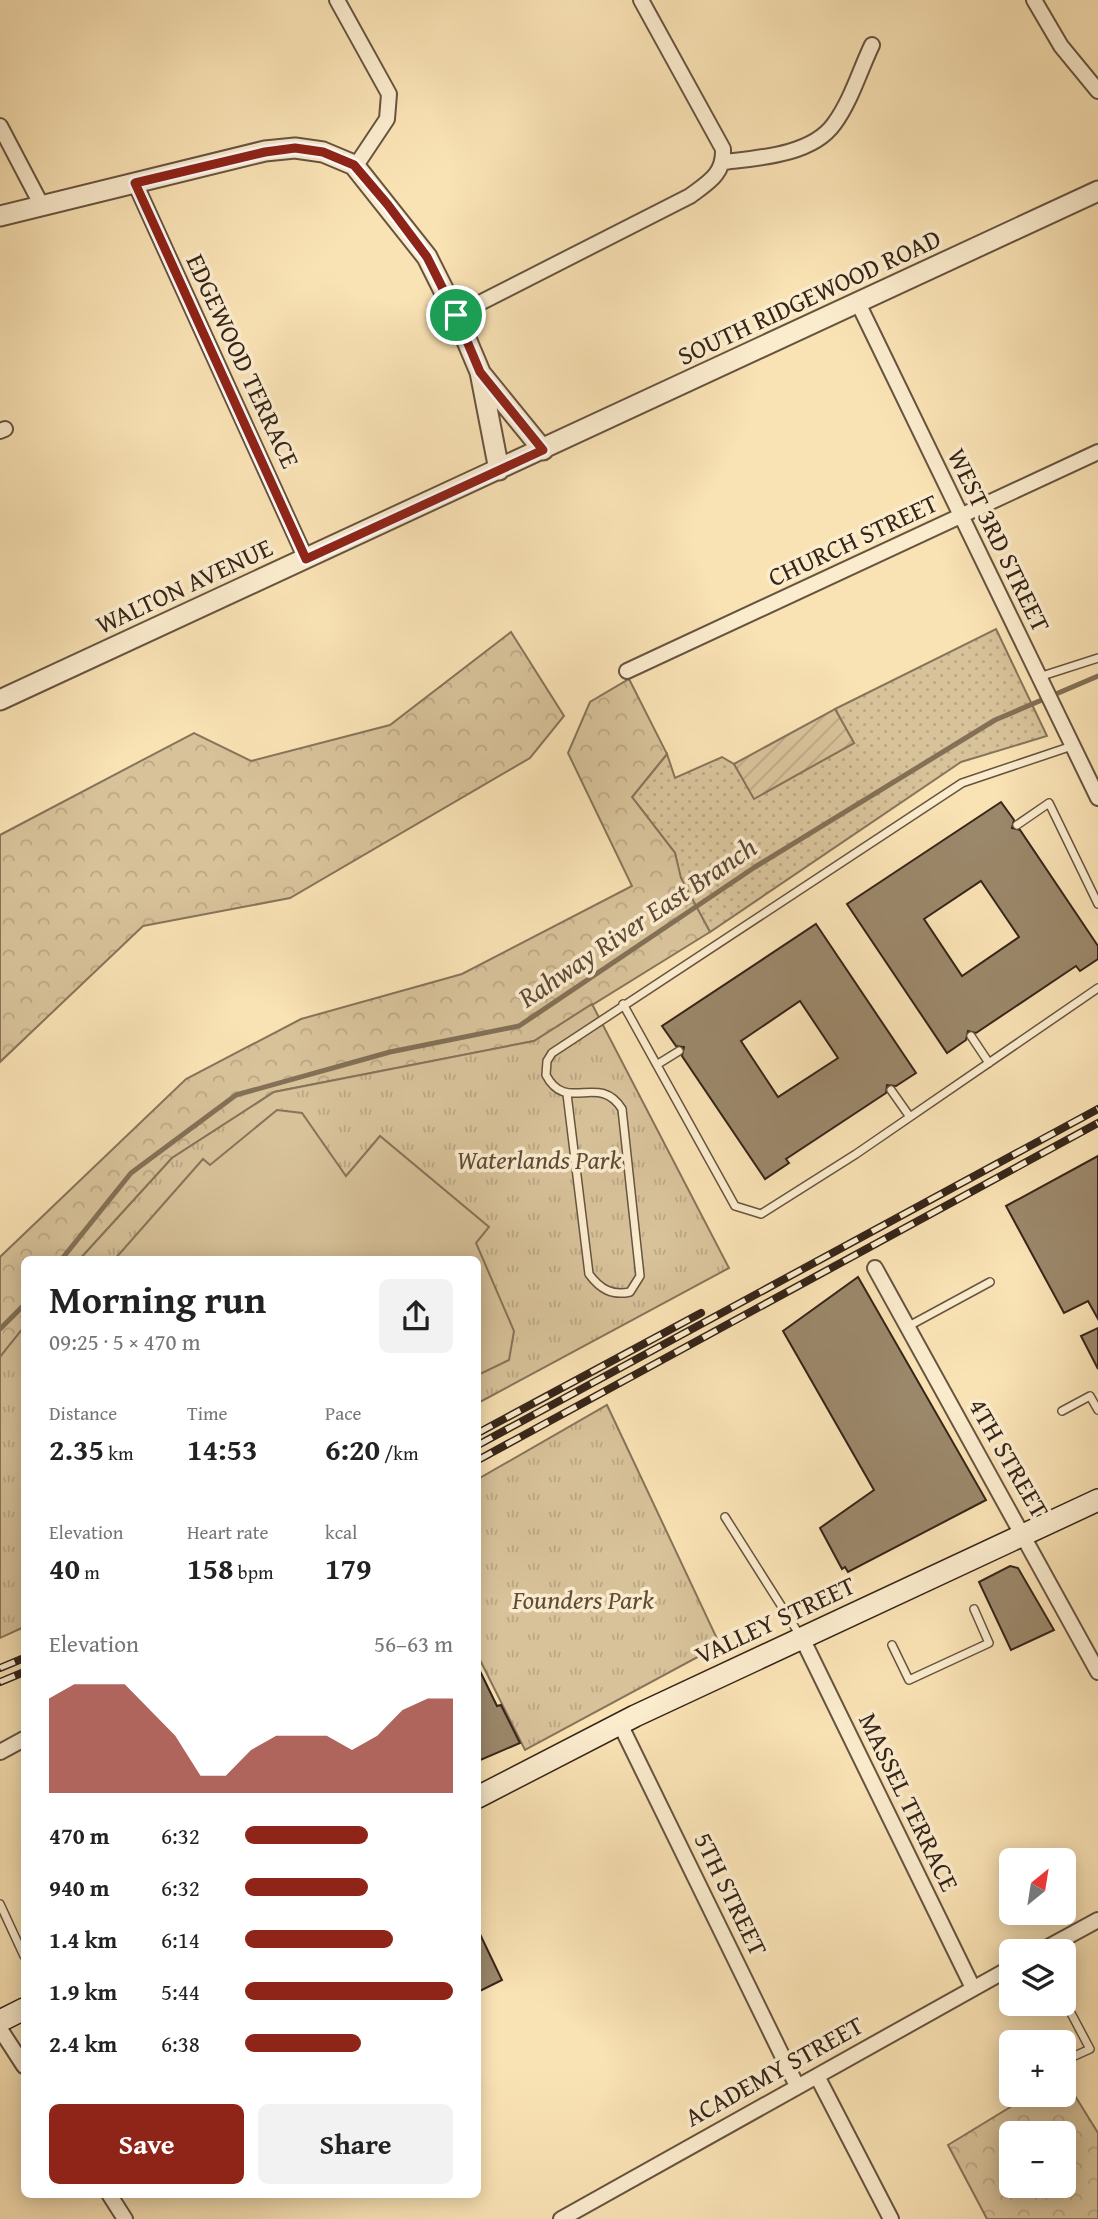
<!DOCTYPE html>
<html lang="en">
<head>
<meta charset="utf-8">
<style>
  body { margin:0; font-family:"Gentium Book Plus",serif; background:#f2f2f2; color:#222; height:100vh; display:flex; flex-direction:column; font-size:26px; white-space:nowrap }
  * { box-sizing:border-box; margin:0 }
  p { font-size:23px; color:#767676 }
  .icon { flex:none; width:38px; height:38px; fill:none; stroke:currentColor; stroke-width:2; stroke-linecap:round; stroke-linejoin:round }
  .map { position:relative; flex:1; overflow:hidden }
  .sheet { position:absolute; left:21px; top:1256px; width:460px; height:942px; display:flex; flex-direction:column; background:#fff; border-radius:10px; box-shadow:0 4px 18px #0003 }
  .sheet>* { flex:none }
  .needle { width:46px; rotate:30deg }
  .buttons { position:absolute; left:999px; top:1848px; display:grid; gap:14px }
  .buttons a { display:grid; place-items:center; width:77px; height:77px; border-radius:10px; background:#fff; box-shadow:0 4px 18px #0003; font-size:35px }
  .pin { position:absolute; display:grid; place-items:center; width:60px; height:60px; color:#fff; margin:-30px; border:4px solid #fff; border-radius:50%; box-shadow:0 2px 7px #0007 }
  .round { display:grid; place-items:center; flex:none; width:74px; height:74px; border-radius:10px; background:#f2f2f2 }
  .overview { display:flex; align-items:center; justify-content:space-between; height:119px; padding:0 28px }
  h1 { font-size:38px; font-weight:700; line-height:52px }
  .metrics { display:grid; grid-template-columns:repeat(3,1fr); gap:10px; height:119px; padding:7px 28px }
  .metrics div { display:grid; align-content:center }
  .metrics b { font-size:30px; font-weight:700 }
  .metrics small { font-size:19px; font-weight:400 }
  .metrics p { font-size:19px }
  .chart { height:196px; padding:14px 28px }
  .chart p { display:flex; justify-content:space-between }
  .chart svg { width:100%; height:126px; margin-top:7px; fill:#8f2418; opacity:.7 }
  .primary-button { display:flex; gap:14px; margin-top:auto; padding:14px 28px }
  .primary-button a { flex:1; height:80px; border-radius:10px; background:#8f2418; color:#fff; font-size:28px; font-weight:700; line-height:80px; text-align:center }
  .primary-button a+a { background:#f2f2f2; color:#222 }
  ul { padding:0 28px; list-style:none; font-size:23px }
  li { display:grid; grid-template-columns:112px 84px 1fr; align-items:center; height:52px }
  li i { height:18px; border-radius:9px; background:#8f2418 }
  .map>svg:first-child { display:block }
</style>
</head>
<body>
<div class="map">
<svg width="1098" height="2219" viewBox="0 0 1098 2219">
  <defs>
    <pattern id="grass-dots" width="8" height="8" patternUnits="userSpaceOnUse" patternTransform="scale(1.75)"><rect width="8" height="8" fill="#d8c29a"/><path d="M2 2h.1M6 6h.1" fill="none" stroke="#baa784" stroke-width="1.8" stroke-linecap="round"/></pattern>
    <pattern id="forest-crowns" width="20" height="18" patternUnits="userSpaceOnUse" patternTransform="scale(1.75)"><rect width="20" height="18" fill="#d8c29a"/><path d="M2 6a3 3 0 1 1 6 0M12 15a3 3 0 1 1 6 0" fill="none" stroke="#baa784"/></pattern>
    <pattern id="park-tufts" width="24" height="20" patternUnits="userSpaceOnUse" patternTransform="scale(1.75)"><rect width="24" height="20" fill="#d8c29a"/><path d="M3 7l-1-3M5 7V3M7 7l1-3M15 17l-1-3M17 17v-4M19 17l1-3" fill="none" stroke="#baa784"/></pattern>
    <pattern id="garden-furrows" width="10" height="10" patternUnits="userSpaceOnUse" patternTransform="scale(1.75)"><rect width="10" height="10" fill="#d8c29a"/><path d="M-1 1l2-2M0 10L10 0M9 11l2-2" fill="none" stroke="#baa784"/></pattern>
  </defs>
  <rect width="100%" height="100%" fill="#f9e2b4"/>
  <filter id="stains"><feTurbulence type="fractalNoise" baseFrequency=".00286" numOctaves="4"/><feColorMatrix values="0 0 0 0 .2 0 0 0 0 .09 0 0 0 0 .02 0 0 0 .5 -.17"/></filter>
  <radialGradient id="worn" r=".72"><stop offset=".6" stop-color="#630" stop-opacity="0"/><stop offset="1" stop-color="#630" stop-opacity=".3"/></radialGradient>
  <path fill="url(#grass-dots)" stroke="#87745a" stroke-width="2" d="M996,629l51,107 -86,26 -251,170 -30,-54 -5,-25 -43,-56 35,-43 8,24 47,-21 12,7 20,34 100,-55 -19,-34z"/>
  <path fill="url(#forest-crowns)" stroke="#87745a" stroke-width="2" fill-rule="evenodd" d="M511,632l53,84 -34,42 -240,140 -147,28 -143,136v-227l194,-102 57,28 139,-36z
    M629,679l38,75 -35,43 43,56 6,25 29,54 -176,109 -260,51 -102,66 -93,102h-55v67l-24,30v-100l186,-178 115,-60 161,-45 170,-88 -64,-133 22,-51z
    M1064,2078l34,55v86h-111l-39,-74 82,-50h34zM1012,2133h52v53h-52z"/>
  <path fill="url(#park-tufts)" stroke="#87745a" stroke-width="2" d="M592,1004l137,264 -251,135v-143h-399l93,-102 102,-66 260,-51z
    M24,1327v300l-24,11v-281z
    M607,1405l113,240 -195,105 -47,-94v-177z"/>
  <path fill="url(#garden-furrows)" stroke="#87745a" stroke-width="2" d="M835,709l19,34 -100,56 -20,-35z"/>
  <path fill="#d8c29a" stroke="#87745a" stroke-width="2" d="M277,1110l25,3 44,63 34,-40 109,91 -13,16 38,88 -5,29 -31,15v-115h-364l89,-101 7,6z"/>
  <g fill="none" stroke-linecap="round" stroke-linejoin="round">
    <path stroke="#837056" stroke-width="5" d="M61,1260l70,-87 105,-78 154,-43 129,-26 236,-159 240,-147 103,-44
      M0,1329l24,-24"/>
  </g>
  <path fill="#9b876a" stroke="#362519" stroke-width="2" fill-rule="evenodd" d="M1001,802l13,18 -2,8 8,2 78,116v13l-18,12 -4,-5 -100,67 -8,-2 -2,9 -19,13 -100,-149zM981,881l38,56 -57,39 -38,-57z
    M816,924l100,149 -20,13 -9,-1 -1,8 -100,66 3,4 -24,16 -83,-123 2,-9 -8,-1 -14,-20zM800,1001l38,57 -60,39 -37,-56z
    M1098,1156v163l-10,-18 -24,12 -58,-107z
    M858,1277l128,223 -138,72 -3,-5 -3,2 -22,-41 54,-38 -91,-159z
    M1098,1328v41l-17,-33z
    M1010,1566l8,2 36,62 -43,20 -32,-68z
    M478,1667l19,39 4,-1 19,38 -42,18z
    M478,1930l24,50 -24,12z"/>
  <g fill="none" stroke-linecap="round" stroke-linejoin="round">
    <g stroke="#675440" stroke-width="10">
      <path id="service" d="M1039,677l59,-19
        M1017,825l32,-22 49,101
        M623,1004l112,202 26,8 95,-60 242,-166
        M971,1036l18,27
        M658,1064l21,-13
        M891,1090l19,27
        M567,1094l22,180c11,15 23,22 41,18l10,-16 -18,-167c-23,-37 -56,5 -76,-34l1,-14 5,-8 410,-270 110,-37
        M907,1327l83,-45
        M1062,1411l28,-15 8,14
        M725,1517l76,120
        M892,1645l17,35 80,-37 -15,-34
        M0,1904l24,52
        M1064,2000l26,49 -20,9"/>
    </g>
    <g stroke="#675440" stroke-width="18">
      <path id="minor" d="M337,0l52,94 -2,25 -32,48
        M1034,0l27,46 37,45
        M0,126l42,80
        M724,162c34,-4 88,-7 110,-38 17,-23 26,-54 38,-79
        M135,183l171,376
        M858,303l240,495
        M456,315l234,-119c19,-14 34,-22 33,-47l-82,-149
        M0,431l5,-2
        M627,671l471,-219
        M875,1268l223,404
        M802,1638l171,350
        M620,1724l177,362
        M0,1752l24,-13
        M1041,1951l57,-31
        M0,2029l24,37
        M817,2076l74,143
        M109,2194l16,25
        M561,2219l451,-252"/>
    </g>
    <g stroke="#675440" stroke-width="23">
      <path id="tertiary" d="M0,216l265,-65 30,-3 28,4 31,13 73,92 29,58 24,57 19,98
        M482,375l61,75
        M0,700l1098,-509"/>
    </g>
    <g stroke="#362519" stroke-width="24">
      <path id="secondary" d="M478,1797l157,-81 463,-216
        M0,2021l24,-12"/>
    </g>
    <use href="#service" stroke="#fbecce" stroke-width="7"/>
    <use href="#minor" stroke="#fbecce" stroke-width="14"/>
    <use href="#tertiary" stroke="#fbecce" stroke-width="19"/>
    <use href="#secondary" stroke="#fbecce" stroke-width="21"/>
    <g stroke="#362519" stroke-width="8">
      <path id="rail" d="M478,1433l223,-120
        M478,1445l620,-336
        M478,1460l620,-337
        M0,1668l24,-10
        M0,1682l24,-10"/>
    </g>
    <use href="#rail" stroke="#fbecce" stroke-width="5" stroke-dasharray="16" stroke-linecap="butt"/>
  </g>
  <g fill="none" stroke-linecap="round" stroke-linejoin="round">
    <g stroke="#fff" stroke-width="14">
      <path id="route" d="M295,148l28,4 31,13 34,40 39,52 29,58 24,57 63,78 -237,109 -171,-376 130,-31z"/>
    </g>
    <use href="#route" stroke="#8f2418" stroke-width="9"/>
  </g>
  <g text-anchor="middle" stroke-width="7" stroke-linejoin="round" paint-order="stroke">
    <g font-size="26" fill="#362519" stroke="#fbecce">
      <text transform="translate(809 297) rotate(-25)" y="9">SOUTH RIDGEWOOD ROAD</text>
      <text transform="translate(243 361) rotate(65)" y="9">EDGEWOOD TERRACE</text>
      <text transform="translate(853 540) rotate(-25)" y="9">CHURCH STREET</text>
      <text transform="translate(999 540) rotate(64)" y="9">WEST 3RD STREET</text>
      <text transform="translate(184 586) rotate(-25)" y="9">WALTON AVENUE</text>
      <text transform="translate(1009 1458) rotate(60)" y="9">4TH STREET</text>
      <text transform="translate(775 1620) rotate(-25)" y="9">VALLEY STREET</text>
      <text transform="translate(909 1802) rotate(64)" y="9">MASSEL TERRACE</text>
      <text transform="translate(731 1894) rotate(64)" y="9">5TH STREET</text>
      <text transform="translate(774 2071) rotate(-29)" y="9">ACADEMY STREET</text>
    </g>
    <g font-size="26" font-style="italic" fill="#5e4c39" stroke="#fbecce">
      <text x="539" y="1169">Waterlands Park</text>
      <text x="583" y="1609">Founders Park</text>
    </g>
    <g font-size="28" font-style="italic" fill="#5d4a38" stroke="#fbecce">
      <text transform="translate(637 922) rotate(-34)" y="10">Rahway River East Branch</text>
    </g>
  </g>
  <rect width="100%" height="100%" filter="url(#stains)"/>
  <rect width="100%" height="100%" fill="url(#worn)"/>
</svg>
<div class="buttons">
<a><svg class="needle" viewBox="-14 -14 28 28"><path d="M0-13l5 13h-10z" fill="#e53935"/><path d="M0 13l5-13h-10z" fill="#767676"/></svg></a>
<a><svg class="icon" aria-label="layers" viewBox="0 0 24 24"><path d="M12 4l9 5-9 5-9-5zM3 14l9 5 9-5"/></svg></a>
<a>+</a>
<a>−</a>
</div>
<div class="pin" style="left:456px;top:315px;background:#1e9e55"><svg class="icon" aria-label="arrive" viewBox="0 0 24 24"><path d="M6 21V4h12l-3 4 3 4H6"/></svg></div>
<section class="sheet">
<div class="overview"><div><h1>Morning run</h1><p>09:25 · 5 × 470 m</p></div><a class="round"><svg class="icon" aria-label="share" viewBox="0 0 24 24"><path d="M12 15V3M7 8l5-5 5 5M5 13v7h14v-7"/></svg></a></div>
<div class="metrics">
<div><p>Distance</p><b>2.35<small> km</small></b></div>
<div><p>Time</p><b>14:53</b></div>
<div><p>Pace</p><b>6:20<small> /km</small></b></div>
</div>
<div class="metrics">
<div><p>Elevation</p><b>40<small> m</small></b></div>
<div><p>Heart rate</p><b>158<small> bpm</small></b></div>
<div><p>kcal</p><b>179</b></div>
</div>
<div class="chart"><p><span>Elevation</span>56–63 m</p>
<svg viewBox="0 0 160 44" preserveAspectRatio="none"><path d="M0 44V11L10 6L20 6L30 6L40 15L50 24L60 38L70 38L80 29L90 24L100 24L110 24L120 29L130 24L140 15L150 11L160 11V44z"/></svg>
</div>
<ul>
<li><b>470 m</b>6:32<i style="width:59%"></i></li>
<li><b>940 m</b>6:32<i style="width:59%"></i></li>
<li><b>1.4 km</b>6:14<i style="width:71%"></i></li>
<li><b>1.9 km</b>5:44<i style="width:100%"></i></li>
<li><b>2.4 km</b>6:38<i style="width:56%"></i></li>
</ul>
<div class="primary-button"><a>Save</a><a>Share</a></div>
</section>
</div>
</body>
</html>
